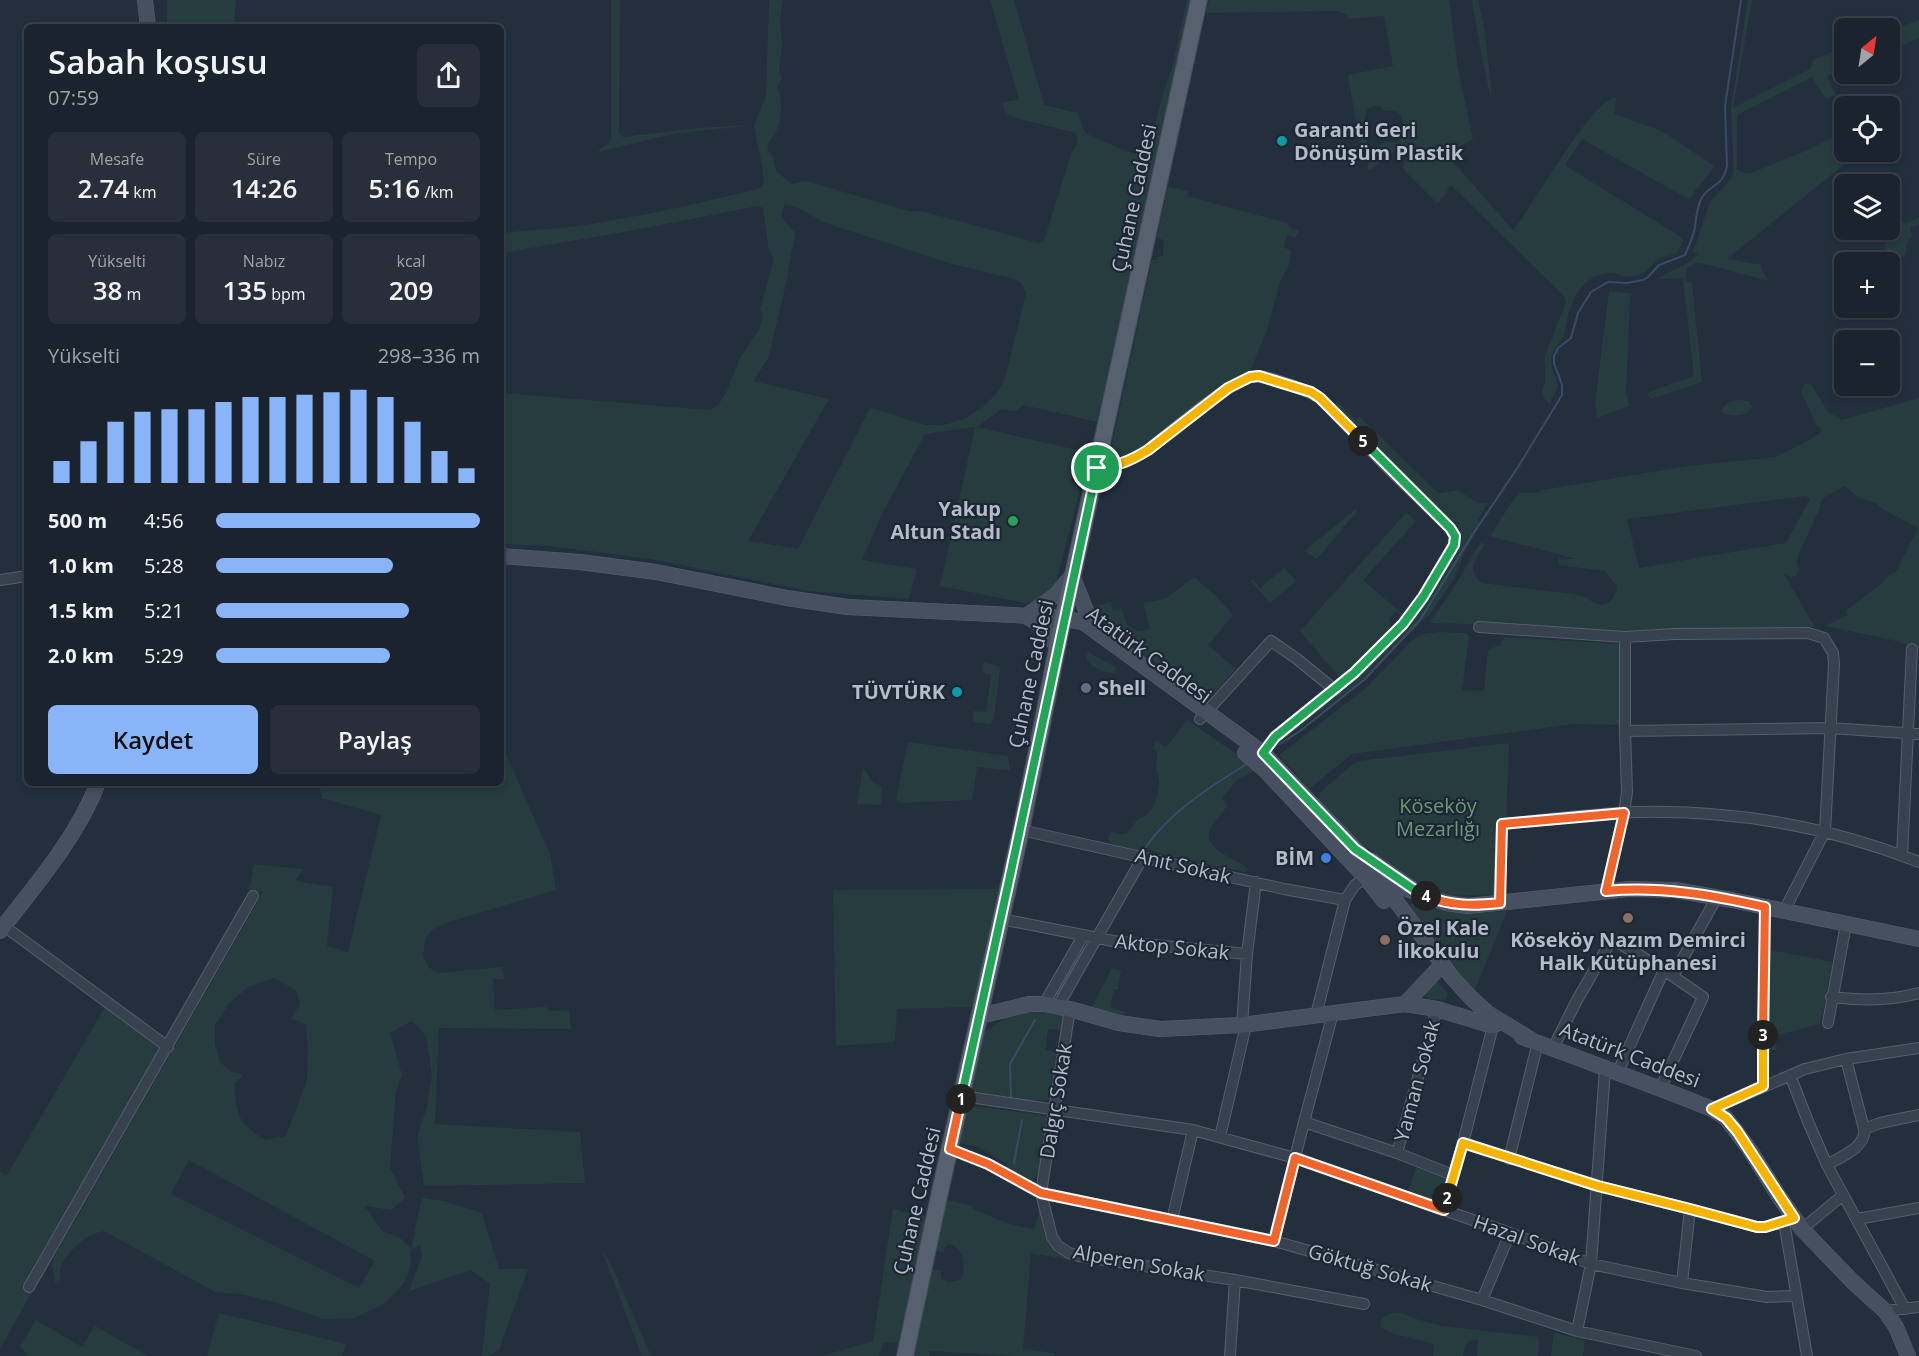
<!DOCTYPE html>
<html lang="tr">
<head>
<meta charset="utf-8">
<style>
  body { margin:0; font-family:"Open Sans",sans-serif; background:#282f3a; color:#f1f3f6; height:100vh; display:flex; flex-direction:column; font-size:22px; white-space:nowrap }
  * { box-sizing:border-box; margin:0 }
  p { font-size:20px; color:#a0a4aa }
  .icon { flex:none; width:33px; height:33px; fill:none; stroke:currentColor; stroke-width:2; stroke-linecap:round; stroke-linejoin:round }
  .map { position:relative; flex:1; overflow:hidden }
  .side { position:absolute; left:24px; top:24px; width:480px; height:762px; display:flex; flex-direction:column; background:#1b232e; border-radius:9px; box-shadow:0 3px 9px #0003,0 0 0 2px #39404a }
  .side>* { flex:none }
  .needle { width:39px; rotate:30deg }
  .fabs { position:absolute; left:1834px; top:18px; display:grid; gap:12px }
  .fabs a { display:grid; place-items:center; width:66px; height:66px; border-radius:9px; background:#1b232e; box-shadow:0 3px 9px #0003,0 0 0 2px #39404a; font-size:30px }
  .pin { position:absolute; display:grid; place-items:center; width:51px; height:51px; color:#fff; margin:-26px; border:3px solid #fff; border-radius:50%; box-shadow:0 2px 6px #0007 }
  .km { position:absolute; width:30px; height:30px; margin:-15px; border-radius:50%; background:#222; color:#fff; font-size:16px; line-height:30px; text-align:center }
  .round { display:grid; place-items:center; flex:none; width:63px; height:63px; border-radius:9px; background:#282f3a }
  .headline { display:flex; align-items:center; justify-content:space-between; height:102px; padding:0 24px }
  h1 { font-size:33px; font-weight:600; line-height:45px }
  .stats { display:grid; grid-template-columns:repeat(3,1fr); gap:9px; height:102px; padding:6px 24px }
  .stats div { display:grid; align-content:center; border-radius:9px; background:#282f3a; text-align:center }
  .stats b { font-size:26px; font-weight:600 }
  .stats small { font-size:16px; font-weight:400 }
  .stats p { font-size:16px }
  .chart { height:168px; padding:12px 24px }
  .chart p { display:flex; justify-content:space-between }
  .chart svg { width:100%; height:108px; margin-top:6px; stroke:#8ab4f8; stroke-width:6 }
  .button { display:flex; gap:12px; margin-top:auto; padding:12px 24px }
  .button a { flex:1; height:69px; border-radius:9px; background:#8ab4f8; color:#111; font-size:24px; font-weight:600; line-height:69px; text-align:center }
  .button a+a { background:#282f3a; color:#f1f3f6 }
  ul { padding:0 24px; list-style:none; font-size:20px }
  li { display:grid; grid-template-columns:96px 72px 1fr; align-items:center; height:45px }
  li i { height:15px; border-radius:8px; background:#8ab4f8 }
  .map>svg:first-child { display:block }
</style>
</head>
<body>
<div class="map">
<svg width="1919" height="1356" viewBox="0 0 1919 1356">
  <rect width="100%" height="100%" fill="#242f3e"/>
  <path fill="#263c3f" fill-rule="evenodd" d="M167,0h69l-2,27h-67z
    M611,0h9l-1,132 4,5 75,-9 56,-3 12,-29 3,-96h14l-3,20 2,23 -3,29 3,6 -5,8c6,13 5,37 -3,49 -4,5 -5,6 -7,13l6,10 3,13 16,13 14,-3 103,30 16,1 113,31 6,-2 27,-87 7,-12 -2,-9 -64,-16 -7,-5 -3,-9 17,-4 -29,-99h24l30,105 34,8 7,20 41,18 19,6 6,-13 11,-48 10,-28 15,-68h4l-94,422 -74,-17 -6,6 -17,-1 -23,17 100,23 -6,30 9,10 -25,97 -16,13 -13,3 -86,-17 35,-159 -50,7 -43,80 -20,46 55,9 -8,30 -101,-8 -157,-32 -101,-13 -49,-2v-151l208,17 9,-5 8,-12 14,-35 19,-28 4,-16 -3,-4 14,-52 -5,-6 -6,-44 -5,-2 -139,27 -118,20v-19c23,-5 46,-4 69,-7 64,-9 128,-23 190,-39l4,-4c-1,-20 -7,-39 -10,-59l-82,9 -74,18 4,-5 7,-3 2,-7zM785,204l13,4 28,15 126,41 63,15 6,4 5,10 -21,85 -8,15 -13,13 -18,12 -21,7h-19l-56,-17 -72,141 -50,-8 81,-142 -76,-18 15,-22 18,-75 9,-51 -14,-17z
    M1209,0h240l9,69 15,70 -27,15 67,76c20,-23 77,-129 103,-133l-2,17 48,17 52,35c-6,13 -19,20 -24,34l-108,-61 -15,23 -1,4 115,71 2,4 -5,11c-7,4 -15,4 -21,9 -6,4 -10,12 -18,14 -13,5 -22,-3 -32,-2 -30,5 -38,33 -42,59 -2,8 -9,13 -12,20 -6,11 3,24 5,35l-9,17 -5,-6 -2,-7 3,-9v-26l21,-54 -2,-6 -113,-111 -13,19 -32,-32 -3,-5 2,-5 8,-3 -8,-11 -11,4 -24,18 -3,-2c5,-16 11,-29 29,-26l6,-4c1,-16 4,-30 -18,-27l-4,-5h-7l-6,3 -3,16 3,21 -4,20 -15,-91 45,-9 -9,-50 -36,3 -1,-4 -9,-4 -132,2z
    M1472,0h6l7,32 7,65c-6,-10 -4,-23 -9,-33z
    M1748,0h4l-19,108 77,-39 3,-9 32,-13v21l-18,8 9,19 -10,4 -14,-22 -75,38v55l12,4 61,-25 35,-18v21h19l-7,2 -130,105 35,6 -2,2 9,14 -59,-16 -14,-2 -9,5 -1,14h6l10,100 -52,17 -3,-6 47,-17 -11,-98 -24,1c12,-11 30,-12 39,-26l-5,-1 17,-50 17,-19 7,-10 -3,-65z
    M1919,20v18l-29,12v-19z
    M1168,187l20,4 -1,5 100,27 5,6 7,1 -4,8 -8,-3 -3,12 7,4 -2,14 -9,17 -13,48 -17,41 -18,9 -90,70 -22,8 -5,-1 -3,-13 40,-184h4l1,-3 6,-1 1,-15 -7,-4z
    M1890,199l14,25 15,-6v6l-9,4 2,8 -6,8v10c-7,7 -12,8 -21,4l1,-28h4z
    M1609,291l24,3 -3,2 -4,97 3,13 -32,12 -2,-15z
    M1805,384h6l17,28 14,8 77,-22v250l-30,-9 -64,-13 24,-12 -3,-1 1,-3 34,-26 8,-9 6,-2 23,-45 -37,-20 -5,-5 -17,-5 -14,-12 -19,10 -5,5 -2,9 -19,41 -3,11 2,8 -3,6 -5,1 -7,-3 31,53 -188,5 -146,-10 -9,2 -43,-1 24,-34 27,-46 5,1c-9,14 -19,26 -3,39l90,11c5,1 10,1 14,4 3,1 6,4 9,5 13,6 20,-4 22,-17l-12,-15 -46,-6 -1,-5 1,-2 17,1 -86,-23 21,-33 9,-10h18l4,-3 147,-24 87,-9 42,-22 4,-5 -6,-6 -15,-33zM1805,496l5,3 -24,44 -147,25 -12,-49z
    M1738,400l11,1 4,6c-9,10 -19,10 -31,6 0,-9 8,-11 16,-13z
    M1337,401l19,19 3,-4 78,76 4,1 17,-3 18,12 12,1 -11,18 4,3 -19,33 -2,9 -7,14 -23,34 -77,74 -71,53 -1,-1 3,-4 68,-52 37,-39 29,-33 42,-70 2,-7 -6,-13 -9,-4 -43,-42 -12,-7 -55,-60 -2,-3z
    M1356,509l1,2 -40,48 -13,-8z
    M1406,513l8,6 1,3 -52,58 40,34 5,-4 43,-71 1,1 -41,71 -9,6 -5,-5 -8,6 2,10 -43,45 -5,4 -5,-1 -38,-45z
    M1284,568l12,13 -26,22 -19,-22 2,-2 7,9z
    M1194,577l23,20 16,18 -25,30 28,24 -29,32c-38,-27 -73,-56 -110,-83l-3,-11 17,-5 2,9 9,-2 5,16 11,6 12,-2 -7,-26 22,-4z
    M1439,632l27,1 3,3 -7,54 22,1 4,-40 6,-4 6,-1 4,-9 116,7 -1,81 -45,-1 -222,30 -43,35 -30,-34 86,-66 48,-50 10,-5z
    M1088,652l29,16 -3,5c-10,1 -23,-6 -28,-15z
    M985,662l15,5 -6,52 -4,5 -17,-2 1,-11 12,1 5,-37 -8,-2 -1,-9z
    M1187,720l51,35 17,15 -19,11 -14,17 5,7 -1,3c-4,7 -11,12 -15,19 -12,22 27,32 38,42l-5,3 -84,-18 -18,-8 -6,8 -21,-9 -7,-5 3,-9 8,3 8,-1 11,-14c14,-3 20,-22 21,-35 1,-6 -3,-12 -3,-18 0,-5 2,-9 1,-14l-4,-4 3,-7 8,5 4,-1z
    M908,742l100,14 2,15 -33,-4 -5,33 -71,3 -5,-4z
    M501,743l49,111 6,36 -111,33 -13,7 -7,10 -2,15 5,12 10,6 64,-6 2,12h-11l2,31 52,-3 2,4 20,-1 2,19 -132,-1 -4,96 145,8 5,51 -161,3 -7,-49 10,-30 5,-32 -6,-39 -14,-15 -22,12 12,42 -6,16 -6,77 15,30 -14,12 -26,-4 17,25 18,7 11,11 11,-51 22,3 38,12 17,56h29l-29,81 -11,6h-6l8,-72 -19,-14 -62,21 13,-35 -2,-11 -9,5 -1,19 -8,17 -18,18 -30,14 -31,1 -45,-16 -38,-9 -25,-2 -111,-61c-17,3 -34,18 -42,33 -2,4 -2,11 -2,15l-5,4 -3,-22 211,-369 -14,-1 5,-27 49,5 -8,12 38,6 -6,59 21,6 33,-137 -59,-17 -3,-15h182zM274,978l22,12 4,14 -9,15 15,5 2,26 -1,30 -21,56 -21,4c-28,-18 -28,-24 -31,-56l9,-9 -13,-4 -10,-9 -5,-18v-19l15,-23 20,-16zM189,1160l186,101 -16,27 -188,-94z
    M1509,743l-3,80 -6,71 -50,2 -33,-12 -57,-41 -42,-44 2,-7 33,-28 6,-3z
    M863,767l9,14 10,6 -1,18 -24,-1z
    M998,889l-25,118 -76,2 -2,33 -59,4 -3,-156z
    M1415,900c29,15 60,14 92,11l-33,81 -65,-86z
    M1770,950l63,12 -13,62 -47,12 4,14h-9z
    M1112,968l9,3 -3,18h-4l-4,18 15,5 -1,5 -33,-9z
    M1436,980l12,14 -3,6 -17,-1 -3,-4z
    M105,1007l52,37 3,7 -134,228 -2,9 8,4 -32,57v-177l7,3z
    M1026,1009l32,4 5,2 -2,15 -13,-1 -3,21 13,2 -10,48c-14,3 -64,-5 -77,-11l10,-55 10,-6 20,-15z
    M965,1105l84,11 -9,56 -9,10 -26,-15 2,-3 -29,-17 -20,-4z
    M1417,1165l30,12 1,2 -8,22h-6l-26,-10z
    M946,1200l27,6v3l39,16 22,4 6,-20c4,24 4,42 31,50l90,16 -130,-22 -8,96 31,4v3h-39l-85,-5 -1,5h-17l18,-88 11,3v7l7,4 13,-2c5,-13 4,-29 -10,-36l-5,2 -3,6 -8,-2z
    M893,1209l35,8 -30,126 -14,-1 -5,14h-57l51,-15z
    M602,1251l8,11 41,94h-9z
    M1398,1312l21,8 23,6 97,11 -1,19h-61l1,-17 -10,2 -3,5 -2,10h-30l1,-12 -43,-11 -10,-6 -1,-5c4,-7 10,-9 18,-10z
    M219,1313l127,31 -4,12h-135z
    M36,1320l46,27 13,-21 53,30h-120l-8,-10z
    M1554,1333l31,7 -2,16h-32z"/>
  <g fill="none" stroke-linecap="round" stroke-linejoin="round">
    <path stroke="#394c67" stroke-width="2" d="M1280,744l20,-13 65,-52 55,-59 51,-83 47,-70 44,-72v-10l-8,-22v-7l4,-8 13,-10 7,-25 13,-21 17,-10 19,1 16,-3 5,-3 11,-12 26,-10c4,-9 8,-18 10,-28 1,-9 2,-19 6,-28 9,-16 21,-10 26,-33l-2,-60 16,-106
      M1143,851c24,-37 65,-63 102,-86
      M1057,994l27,-45
      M1011,1097l-1,-33 25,-44
      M1014,1163l8,-43"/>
    <g stroke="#565f6c" stroke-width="12">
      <path id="street" d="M1097,468c21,-2 33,-7 51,-18 20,-16 89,-76 111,-74 13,1 50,15 61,22l72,74 58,56 5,8 -1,9 -31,52 -20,27 -49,49 -79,64 -15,19
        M0,580l27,-4
        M1479,627l146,10
        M1200,719l71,-78 26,18 38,31
        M1625,731l205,-3 89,6
        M1021,830l263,59 61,11
        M1902,856l10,-207
        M1606,891l18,-78 3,-21 -2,-61v-94l50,-3 133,-1 16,5 9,15 1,11 -9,167 -41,80
        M1499,903l3,-79c46,-4 91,-11 137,-12 95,-2 191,15 280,50
        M1001,919l112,22 134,13
        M0,923l168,124
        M1673,976l44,-79
        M1831,997c31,4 58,4 88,-4
        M1044,1004l39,-68
        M1058,1006l85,-149
        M1070,1009l-29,184 11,44 6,9 11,7 10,3 156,24 129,24
        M1316,1015l29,-115 10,-15 16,-11
        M1828,1023l18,-99
        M1242,1025l5,-71 9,-72
        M1553,1048l23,-46 36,-63 52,31
        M1617,1074l47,-104 39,27 -43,92
        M1790,1075l19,49 18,41 78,144
        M1763,1086l2,-179
        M962,1096l231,34 102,28 215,75 81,31 91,19 85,14 29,-1
        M1712,1109l93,-40 41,-10 73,-11
        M1304,1122l93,31 56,22
        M1864,1129l16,-6 39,-8
        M1220,1137l26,-112
        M1463,1143l135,43 92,23 67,18h8l29,-9
        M950,1149l38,15 53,29 233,48 208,59 95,31 119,25
        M1397,1153l40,-144
        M1509,1159l29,-117
        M1827,1165c13,-8 40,-18 37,-36l-18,-70
        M1444,1210l19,-67 30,-117 7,-1
        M1857,1219l62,-11
        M1172,1220l21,-90
        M1784,1222l23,134
        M1802,1229l41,-34
        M1274,1241l30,-119 29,-109
        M1682,1283l8,-74
        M29,1287l224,-391
        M1482,1300l28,-67
        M1885,1311l34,-4
        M1577,1331l14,-67 14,-195
        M1230,1356l5,-76"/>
    </g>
    <g stroke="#565f6c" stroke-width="16">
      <path id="secondary" d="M145,0l3,27
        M501,556l79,6 76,10 131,26 60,9 206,10 30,5 180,131 102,106 87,118 18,20 19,17 43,26
        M1073,578l20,50
        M1058,648l-16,-22 -16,-10 30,-21 18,-22
        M1245,753l21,18 100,107 18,23
        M1372,861l39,27
        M1382,897l12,-8 7,-2 45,16 22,3 161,-17 46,1 57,10 187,39
        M0,931c36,-47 76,-92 98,-148
        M1405,1004l32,-34
        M980,1016l49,-12h15l26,5 49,14 41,6 82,-4 163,-21 32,5 56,17
        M1522,1037l160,60 30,12 14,9 24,32 30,48 22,31 51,53 32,29 11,16 12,29"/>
    </g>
    <g stroke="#414a57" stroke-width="18">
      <path id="primary" d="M905,1356l36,-169 80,-357 39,-196 139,-634"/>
    </g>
    <use href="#street" stroke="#38414e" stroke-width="10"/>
    <use href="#secondary" stroke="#465061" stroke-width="15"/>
    <use href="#primary" stroke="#56606e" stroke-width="16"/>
  </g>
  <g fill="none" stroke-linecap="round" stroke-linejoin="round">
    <g stroke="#fff" stroke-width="12">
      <path id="split-1" d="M961,1099c47,-210 91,-420 136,-631"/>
    </g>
    <g stroke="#fff" stroke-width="12">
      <path id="split-2" d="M961,1099l-11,50 38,15 53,29 233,48 21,-83 149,52 3,-12"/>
    </g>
    <g stroke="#fff" stroke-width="12">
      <path id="split-3" d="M1447,1198l16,-55 135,43 92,23 67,18h8l29,-9 -57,-87 -11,-13 -14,-9 51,-23v-51"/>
    </g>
    <g stroke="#fff" stroke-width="12">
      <path id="split-4" d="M1426,896c25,10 47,10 74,7l2,-79 122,-11 -18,78c55,-5 106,4 159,16l-2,128"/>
    </g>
    <g stroke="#fff" stroke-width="12">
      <path id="split-5" d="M1363,441l87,87 5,8 -1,9 -31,52 -20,27 -49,49 -79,64 -12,16 92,96 64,44 7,3"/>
    </g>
    <g stroke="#fff" stroke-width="12">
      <path id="split-6" d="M1097,468c21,-2 33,-7 51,-18l80,-62 22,-11 9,-1 52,16 9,6 43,43"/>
    </g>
    <use href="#split-1" stroke="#22a559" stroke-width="8"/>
    <use href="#split-2" stroke="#f0652b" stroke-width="8"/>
    <use href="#split-3" stroke="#f5b400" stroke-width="8"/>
    <use href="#split-4" stroke="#f0652b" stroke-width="8"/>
    <use href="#split-5" stroke="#22a559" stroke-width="8"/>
    <use href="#split-6" stroke="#f5b400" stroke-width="8"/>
  </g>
  <g fill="#0f9aa8" stroke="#1d2633" stroke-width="2">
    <circle cx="1282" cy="141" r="6"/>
    <circle cx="957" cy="692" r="6"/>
  </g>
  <circle fill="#2e9e5b" stroke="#1d2633" stroke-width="2" cx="1013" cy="521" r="6"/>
  <circle fill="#5c6f8a" stroke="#1d2633" stroke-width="2" cx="1086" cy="688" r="6"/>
  <circle fill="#3f7fe0" stroke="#1d2633" stroke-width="2" cx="1326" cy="858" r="6"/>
  <g fill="#8d6e63" stroke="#1d2633" stroke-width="2">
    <circle cx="1628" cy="918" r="6"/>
    <circle cx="1385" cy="940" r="6"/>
  </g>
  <g text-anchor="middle" stroke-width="4.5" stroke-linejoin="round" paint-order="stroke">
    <g font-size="20" font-weight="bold" fill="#b4bcc9" stroke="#1d2633" text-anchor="start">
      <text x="1294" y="137">Garanti Geri<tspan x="1294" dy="23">Dönüşüm Plastik</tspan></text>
      <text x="1001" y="516" text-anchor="end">Yakup<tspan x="1001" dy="23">Altun Stadı</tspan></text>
      <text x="1098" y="695">Shell</text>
      <text x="945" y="699" text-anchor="end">TÜVTÜRK</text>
      <text x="1314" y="865" text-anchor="end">BİM</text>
      <text x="1397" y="935">Özel Kale<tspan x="1397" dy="23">İlkokulu</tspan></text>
      <text x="1628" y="947" text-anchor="middle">Köseköy Nazım Demirci<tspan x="1628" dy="23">Halk Kütüphanesi</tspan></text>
    </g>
    <g font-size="20" fill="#b4bcc9" stroke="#1d2633">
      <text transform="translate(1134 198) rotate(-78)" y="7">Çuhane Caddesi</text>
      <text transform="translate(1149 655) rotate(36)" y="7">Atatürk Caddesi</text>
      <text transform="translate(1031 674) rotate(-78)" y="7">Çuhane Caddesi</text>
      <text transform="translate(1183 866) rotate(13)" y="7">Anıt Sokak</text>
      <text transform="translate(1172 947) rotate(6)" y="7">Aktop Sokak</text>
      <text transform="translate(1630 1055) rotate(21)" y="7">Atatürk Caddesi</text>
      <text transform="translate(1417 1081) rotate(-75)" y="7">Yaman Sokak</text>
      <text transform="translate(1056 1101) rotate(-81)" y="7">Dalgıç Sokak</text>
      <text transform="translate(917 1201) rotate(-77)" y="7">Çuhane Caddesi</text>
      <text transform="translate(1527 1240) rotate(20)" y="7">Hazal Sokak</text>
      <text transform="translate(1139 1263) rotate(10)" y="7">Alperen Sokak</text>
      <text transform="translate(1370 1268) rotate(16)" y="7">Göktuğ Sokak</text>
    </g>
    <g font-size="20" fill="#6b9a76" stroke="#1d2633">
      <text x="1438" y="813">Köseköy<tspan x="1438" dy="23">Mezarlığı</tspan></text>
    </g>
  </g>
</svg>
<div class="fabs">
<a><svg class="needle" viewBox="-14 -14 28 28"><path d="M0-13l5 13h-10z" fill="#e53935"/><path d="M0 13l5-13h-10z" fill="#a0a4aa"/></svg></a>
<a><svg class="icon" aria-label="locate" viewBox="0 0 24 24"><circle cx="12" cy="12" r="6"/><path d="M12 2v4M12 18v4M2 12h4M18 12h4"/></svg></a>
<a><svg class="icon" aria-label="layers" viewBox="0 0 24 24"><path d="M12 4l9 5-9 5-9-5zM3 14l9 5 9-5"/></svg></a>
<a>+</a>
<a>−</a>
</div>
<div class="pin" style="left:1097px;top:468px;background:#1e9e55"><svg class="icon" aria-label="arrive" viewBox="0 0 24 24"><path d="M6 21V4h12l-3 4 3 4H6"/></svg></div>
<b class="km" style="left:961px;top:1099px">1</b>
<b class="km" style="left:1447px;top:1198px">2</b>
<b class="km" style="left:1763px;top:1035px">3</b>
<b class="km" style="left:1426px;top:896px">4</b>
<b class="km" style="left:1363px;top:441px">5</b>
<section class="side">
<div class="headline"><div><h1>Sabah koşusu</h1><p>07:59</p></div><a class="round"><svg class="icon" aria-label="share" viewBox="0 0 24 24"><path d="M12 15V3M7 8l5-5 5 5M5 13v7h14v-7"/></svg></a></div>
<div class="stats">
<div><p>Mesafe</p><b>2.74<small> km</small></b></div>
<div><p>Süre</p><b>14:26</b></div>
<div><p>Tempo</p><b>5:16<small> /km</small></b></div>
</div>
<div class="stats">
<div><p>Yükselti</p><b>38<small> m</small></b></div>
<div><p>Nabız</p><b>135<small> bpm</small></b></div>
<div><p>kcal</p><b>209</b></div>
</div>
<div class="chart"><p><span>Yükselti</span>298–336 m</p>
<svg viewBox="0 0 160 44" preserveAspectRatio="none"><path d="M5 44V35M15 44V27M25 44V19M35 44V15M45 44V14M55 44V14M65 44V11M75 44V9M85 44V9M95 44V8M105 44V7M115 44V6M125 44V9M135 44V19M145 44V31M155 44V38"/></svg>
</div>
<ul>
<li><b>500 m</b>4:56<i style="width:100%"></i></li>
<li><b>1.0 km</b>5:28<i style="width:67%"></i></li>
<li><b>1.5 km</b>5:21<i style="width:73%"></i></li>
<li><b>2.0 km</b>5:29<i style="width:66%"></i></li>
</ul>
<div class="button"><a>Kaydet</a><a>Paylaş</a></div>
</section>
</div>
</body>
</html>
